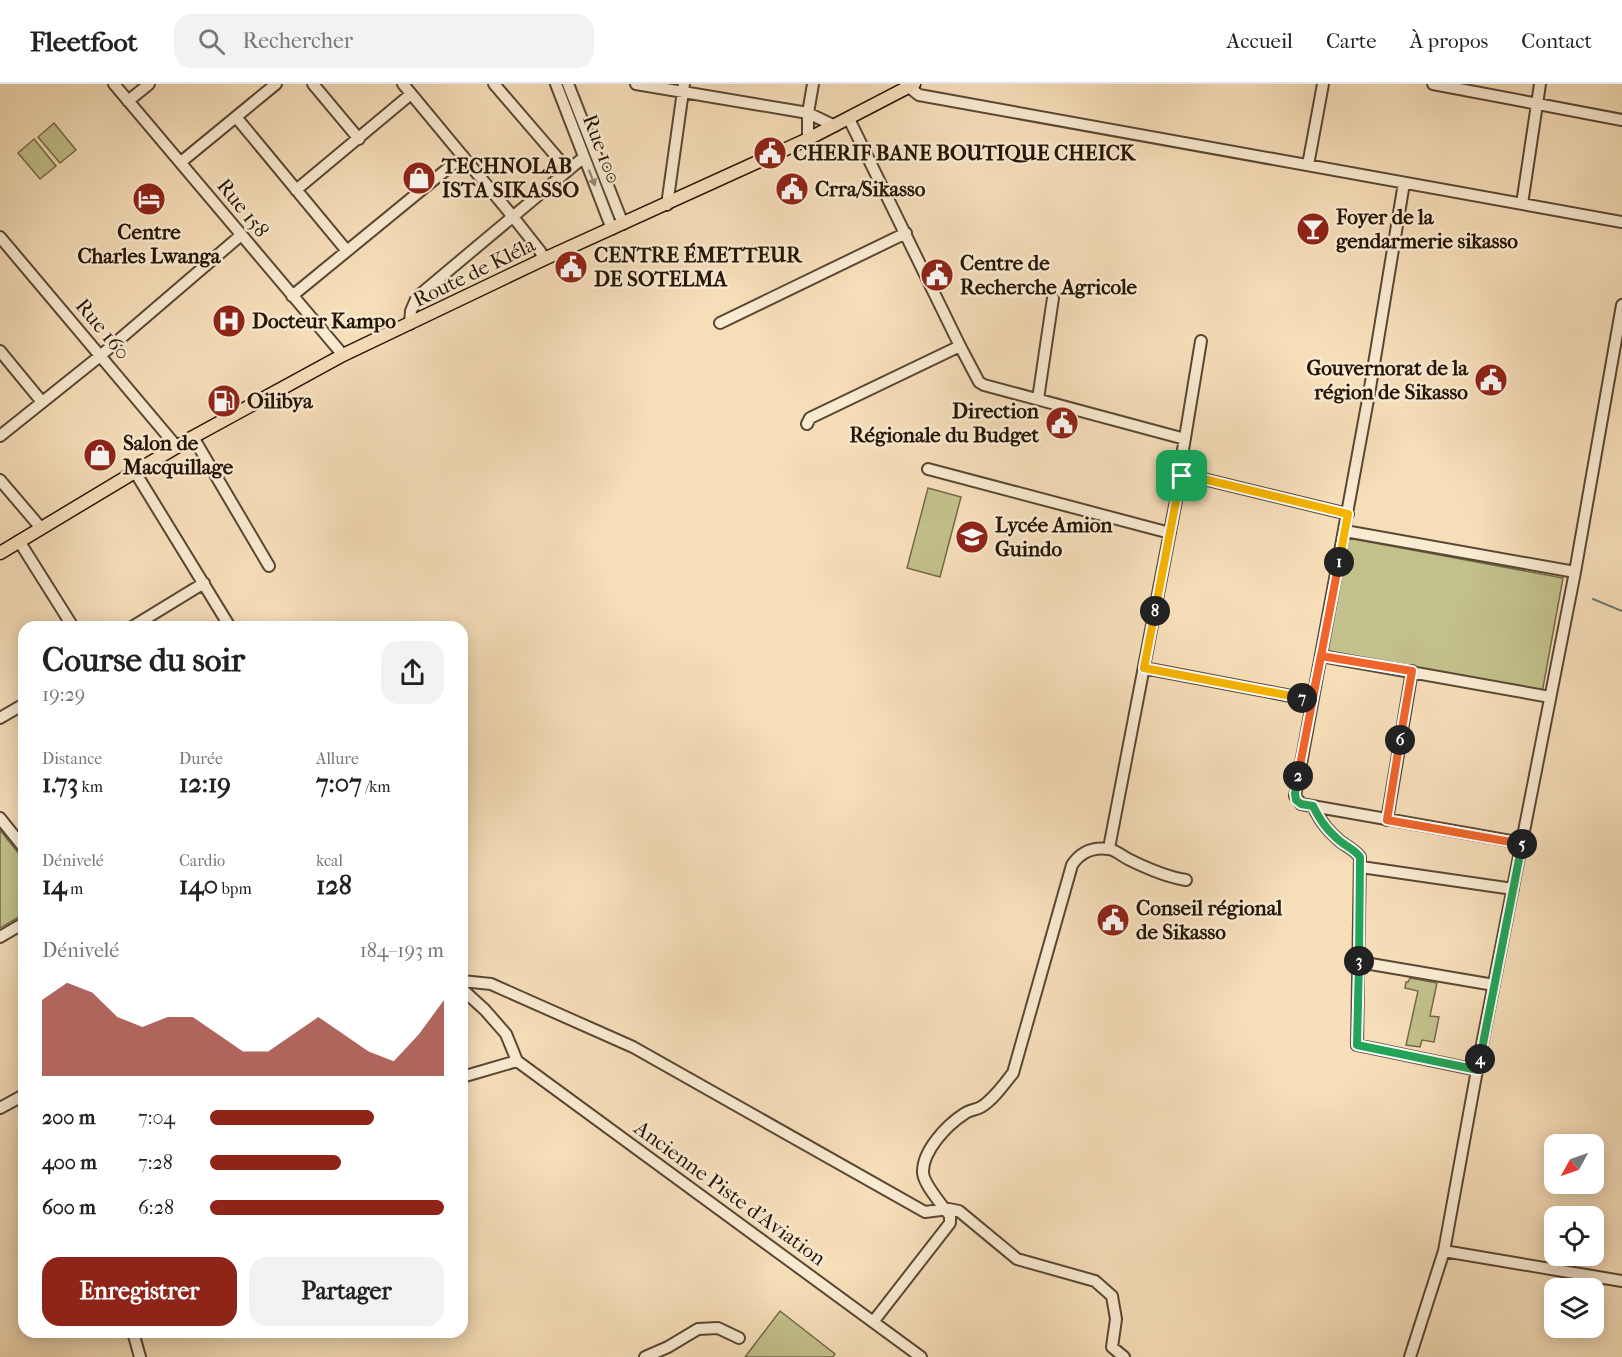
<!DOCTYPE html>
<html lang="fr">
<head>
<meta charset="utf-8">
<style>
  body { margin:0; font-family:"IM FELL French Canon",serif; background:#f2f2f2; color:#222; height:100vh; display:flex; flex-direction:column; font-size:22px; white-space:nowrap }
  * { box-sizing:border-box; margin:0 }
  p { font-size:20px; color:#767676 }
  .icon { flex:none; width:33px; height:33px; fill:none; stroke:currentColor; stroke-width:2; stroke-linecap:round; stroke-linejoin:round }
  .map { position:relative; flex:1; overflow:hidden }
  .panel { position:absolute; left:18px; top:537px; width:450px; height:717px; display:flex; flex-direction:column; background:#fff; border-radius:18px; box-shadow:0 3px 15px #0003 }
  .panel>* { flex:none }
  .needle { width:39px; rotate:230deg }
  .fabs { position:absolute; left:1544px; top:1050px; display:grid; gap:12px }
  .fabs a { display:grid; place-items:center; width:60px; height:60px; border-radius:12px; background:#fff; box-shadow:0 3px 15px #0003; font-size:30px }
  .pin { position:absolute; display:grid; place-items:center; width:51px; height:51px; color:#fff; margin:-26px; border-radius:12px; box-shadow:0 3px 9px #0006 }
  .km { position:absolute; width:30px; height:30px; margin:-15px; border-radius:50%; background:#222; color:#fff; font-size:16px; line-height:30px; text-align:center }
  .round { display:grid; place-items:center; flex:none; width:63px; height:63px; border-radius:18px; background:#f2f2f2 }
  .summary { display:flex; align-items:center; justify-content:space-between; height:102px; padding:0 24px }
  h1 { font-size:33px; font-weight:700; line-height:45px }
  .stats { display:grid; grid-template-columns:repeat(3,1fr); gap:9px; height:102px; padding:6px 24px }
  .stats div { display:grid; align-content:center }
  .stats b { font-size:26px; font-weight:700 }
  .stats small { font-size:16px; font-weight:400 }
  .stats p { font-size:16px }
  .chart { height:168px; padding:12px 24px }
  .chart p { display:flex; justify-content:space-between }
  .chart svg { width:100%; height:108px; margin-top:6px; fill:#8f2418; opacity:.7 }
  .cta { display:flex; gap:12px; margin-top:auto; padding:12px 24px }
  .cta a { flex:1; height:69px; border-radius:18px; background:#8f2418; color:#fff; font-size:24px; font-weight:700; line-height:69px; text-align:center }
  .cta a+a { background:#f2f2f2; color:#222 }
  ul { padding:0 24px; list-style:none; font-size:20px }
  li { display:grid; grid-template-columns:96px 72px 1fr; align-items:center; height:45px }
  li i { height:15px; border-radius:8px; background:#8f2418 }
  header { display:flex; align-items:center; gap:36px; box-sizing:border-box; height:84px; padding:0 30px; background:#fff; border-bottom:2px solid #e0e0e0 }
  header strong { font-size:28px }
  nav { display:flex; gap:33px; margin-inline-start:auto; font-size:21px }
  .search { width:420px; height:54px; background:#f2f2f2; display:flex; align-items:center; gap:15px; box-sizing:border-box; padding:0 21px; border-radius:18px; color:#767676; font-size:22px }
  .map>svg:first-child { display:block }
</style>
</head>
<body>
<header>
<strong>Fleetfoot</strong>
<div class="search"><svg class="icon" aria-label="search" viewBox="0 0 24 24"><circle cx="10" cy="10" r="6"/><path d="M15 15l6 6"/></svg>Rechercher</div>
<nav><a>Accueil</a><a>Carte</a><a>À propos</a><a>Contact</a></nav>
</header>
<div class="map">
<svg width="1622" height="1273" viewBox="0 0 1622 1273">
  <rect width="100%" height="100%" fill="#f6deb9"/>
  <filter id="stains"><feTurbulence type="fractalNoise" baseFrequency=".00333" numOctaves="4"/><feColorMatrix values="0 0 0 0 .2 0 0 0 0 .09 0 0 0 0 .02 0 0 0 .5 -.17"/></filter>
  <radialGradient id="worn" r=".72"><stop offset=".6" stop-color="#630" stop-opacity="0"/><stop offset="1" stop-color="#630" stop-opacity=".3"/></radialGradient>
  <path fill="#c2c08b" stroke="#746a48" stroke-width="1.5" d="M54,39l22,27 -16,13 -22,-26z
    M34,55l22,27 -16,13 -22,-26z
    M928,404l33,9 -21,80 -33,-9z
    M1348,454l215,40 -21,115 -215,-41z
    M0,746l24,30v54l-24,14z
    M1410,894l27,5 -7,33 9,1 -5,25 -12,-2 -2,7 -14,-2 12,-54 -13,-3 1,-6h2z
    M780,1227l55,43 -2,3h-88z"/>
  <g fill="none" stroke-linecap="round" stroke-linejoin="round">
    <path stroke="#6e796f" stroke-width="2" d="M1593,515l29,12"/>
    <g stroke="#5a4733" stroke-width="14">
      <path id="minor" d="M114,0l229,271
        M313,0l46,55
        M403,0l111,134 26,33 4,8
        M494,0l74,86
        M556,0l56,145
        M568,0l55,140
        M636,0l172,29 27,13
        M1433,0l189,36
        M909,3l10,8 703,127
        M128,17l21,-17
        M236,33l111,134
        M849,35l111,227 19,36 5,3 201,54
        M808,55v-26l5,-29
        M181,78l95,-78
        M1308,81l15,-81
        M1404,99l-35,211 -74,402 6,8 221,39
        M296,106l115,-96
        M1522,120l18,-120
        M667,121l17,-121
        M0,153l177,210
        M292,212l171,-140
        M720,239l186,-90
        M410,240l1,-13 6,-14 167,-140
        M0,267l42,51
        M1038,315l15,-101
        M807,340l3,-6 150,-72
        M0,352l100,-80 140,-120
        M193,353l76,129
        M928,385l242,64
        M135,388l95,155
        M1182,392h9l157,38
        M0,396l41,48
        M1345,447l230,41
        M19,457l54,86
        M132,543l72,-44
        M1321,572l229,41
        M1144,584l168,32
        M0,634l24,-14
        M1313,722c8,16 14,24 28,36 7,5 14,8 19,15l-3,188 120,25
        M0,734l24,30
        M1387,736l25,-149
        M1109,764l71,-368 2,-4 -2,-8 21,-127
        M1361,783l152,22
        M0,853l24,-14
        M1359,878l135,23
        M462,897l29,3 142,63 292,165 24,-3 10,2 58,48 78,22 17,15 4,23 -4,28 12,10
        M462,905l23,21 21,24 11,27
        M517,977l404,296
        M462,993l55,-16
        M0,1024l24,-13
        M1444,1167l178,30
        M873,1238l77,-99v-7c-7,-10 -26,-31 -27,-43 -1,-22 24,-48 41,-59 5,-4 12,-4 17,-7 13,-8 23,-23 32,-34l59,-208c8,-12 20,-18 36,-16 6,0 14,7 20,10 18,9 39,18 58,21
        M133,1248l7,25
        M645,1273l23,-10 30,-18 20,-1 21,10
        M1410,1273l34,-106 33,-181 98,-498 47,-267"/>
    </g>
    <g stroke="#261506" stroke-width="15">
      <path id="major" d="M0,469l193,-116 150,-82 201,-96 264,-120 106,-55"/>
    </g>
    <use href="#minor" stroke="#f9ead2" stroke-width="10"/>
    <use href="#major" stroke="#f6deb9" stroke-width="12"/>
  </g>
  <defs><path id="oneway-solid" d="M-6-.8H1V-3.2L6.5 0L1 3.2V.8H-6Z" transform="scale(1.5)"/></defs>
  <use fill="#9a8a76" href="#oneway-solid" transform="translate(592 94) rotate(69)"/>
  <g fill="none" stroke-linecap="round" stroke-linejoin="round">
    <g stroke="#fff" stroke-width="12">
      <path id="split-1" d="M1182,392h9l157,38 -9,48"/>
    </g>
    <g stroke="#fff" stroke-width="12">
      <path id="split-2" d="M1298,692l41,-214"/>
    </g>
    <g stroke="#fff" stroke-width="12">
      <path id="split-3" d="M1298,692l-3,17 1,7 5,4 12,2c8,16 14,24 28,36 7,5 14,8 19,15l-1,104"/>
    </g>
    <g stroke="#fff" stroke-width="12">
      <path id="split-4" d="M1359,877l-2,84 121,25 2,-11"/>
    </g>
    <g stroke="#fff" stroke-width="12">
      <path id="split-5" d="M1480,975l42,-215"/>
    </g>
    <g stroke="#fff" stroke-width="12">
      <path id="split-6" d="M1400,656l-13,80 135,24"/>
    </g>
    <g stroke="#fff" stroke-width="12">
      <path id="split-7" d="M1302,614l10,2 9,-44 91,15 -12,69"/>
    </g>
    <g stroke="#fff" stroke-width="12">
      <path id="split-8" d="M1155,527l-11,57 158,30"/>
    </g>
    <g stroke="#fff" stroke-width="12">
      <path id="split-9" d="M1155,527l25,-131 2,-4"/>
    </g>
    <use href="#split-1" stroke="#f5b400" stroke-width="8"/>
    <use href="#split-2" stroke="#f0652b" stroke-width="8"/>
    <use href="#split-3" stroke="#22a559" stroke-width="8"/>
    <use href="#split-4" stroke="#22a559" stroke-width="8"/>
    <use href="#split-5" stroke="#22a559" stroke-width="8"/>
    <use href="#split-6" stroke="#f0652b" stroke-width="8"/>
    <use href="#split-7" stroke="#f0652b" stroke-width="8"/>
    <use href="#split-8" stroke="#f5b400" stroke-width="8"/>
    <use href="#split-9" stroke="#f5b400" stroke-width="8"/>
  </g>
  <defs>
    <g id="civic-disc" transform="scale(1.725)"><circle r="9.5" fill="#8f2418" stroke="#f9ead2"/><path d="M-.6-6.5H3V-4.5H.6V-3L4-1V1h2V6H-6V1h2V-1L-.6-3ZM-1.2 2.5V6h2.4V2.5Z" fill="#fff"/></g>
    <g id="shop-disc" transform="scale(1.725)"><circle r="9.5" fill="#8f2418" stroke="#f9ead2"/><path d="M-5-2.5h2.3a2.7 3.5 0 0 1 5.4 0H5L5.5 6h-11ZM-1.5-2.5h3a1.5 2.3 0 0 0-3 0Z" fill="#fff"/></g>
    <g id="hotel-disc" transform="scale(1.725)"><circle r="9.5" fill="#8f2418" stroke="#f9ead2"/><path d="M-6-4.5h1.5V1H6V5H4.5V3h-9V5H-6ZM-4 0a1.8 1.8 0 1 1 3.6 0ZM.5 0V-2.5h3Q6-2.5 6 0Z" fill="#fff"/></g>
    <g id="bar-disc" transform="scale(1.725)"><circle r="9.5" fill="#8f2418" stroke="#f9ead2"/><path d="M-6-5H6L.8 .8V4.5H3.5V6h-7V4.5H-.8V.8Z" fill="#fff"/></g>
    <g id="hospital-disc" transform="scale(1.725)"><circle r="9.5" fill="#8f2418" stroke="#f9ead2"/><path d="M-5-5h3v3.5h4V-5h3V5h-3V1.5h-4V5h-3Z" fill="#fff"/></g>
    <g id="fuel-disc" transform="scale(1.725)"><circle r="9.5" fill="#8f2418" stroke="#f9ead2"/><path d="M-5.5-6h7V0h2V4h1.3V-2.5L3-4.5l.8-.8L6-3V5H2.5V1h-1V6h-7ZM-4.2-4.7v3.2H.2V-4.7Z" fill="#fff"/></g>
    <g id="school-disc" transform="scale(1.725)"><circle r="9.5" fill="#8f2418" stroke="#f9ead2"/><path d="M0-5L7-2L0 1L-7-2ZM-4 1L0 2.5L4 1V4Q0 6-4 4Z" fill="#fff"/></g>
  </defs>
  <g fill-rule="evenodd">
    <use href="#civic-disc" x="770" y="69"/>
    <use href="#shop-disc" x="419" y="94"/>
    <use href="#civic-disc" x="792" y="105"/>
    <use href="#hotel-disc" x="149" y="115"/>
    <use href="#bar-disc" x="1313" y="145"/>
    <use href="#civic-disc" x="571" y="183"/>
    <use href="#civic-disc" x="937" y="191"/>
    <use href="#hospital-disc" x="229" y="237"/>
    <use href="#civic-disc" x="1491" y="296"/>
    <use href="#fuel-disc" x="224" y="317"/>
    <use href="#civic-disc" x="1062" y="339"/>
    <use href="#shop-disc" x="100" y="371"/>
    <use href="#school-disc" x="972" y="453"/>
    <use href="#civic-disc" x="1113" y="836"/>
  </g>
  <g text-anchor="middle" stroke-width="5" stroke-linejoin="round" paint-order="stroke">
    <g font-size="21" fill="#261506" stroke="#f9ead2">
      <text transform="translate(602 65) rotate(69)" y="7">Rue 100</text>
      <text transform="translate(243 124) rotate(51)" y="7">Rue 158</text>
      <text transform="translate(474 188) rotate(-26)" y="7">Route de Kléla</text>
      <text transform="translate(103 245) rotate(50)" y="7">Rue 160</text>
      <text transform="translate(730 1109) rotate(36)" y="7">Ancienne Piste d'Aviation</text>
    </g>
    <g font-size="21" font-weight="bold" fill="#261506" stroke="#f9ead2" text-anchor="start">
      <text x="793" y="76">CHERIF BANE BOUTIQUE CHEICK</text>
      <text x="442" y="89">TECHNOLAB<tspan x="442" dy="24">ISTA SIKASSO</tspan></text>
      <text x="815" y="112">Crra/Sikasso</text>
      <text x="1336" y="140">Foyer de la<tspan x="1336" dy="24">gendarmerie sikasso</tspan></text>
      <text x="149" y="155" text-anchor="middle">Centre<tspan x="149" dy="24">Charles Lwanga</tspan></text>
      <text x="594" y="178">CENTRE ÉMETTEUR<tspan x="594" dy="24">DE SOTELMA</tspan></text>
      <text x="960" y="186">Centre de<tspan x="960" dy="24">Recherche Agricole</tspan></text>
      <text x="252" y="244">Docteur Kampo</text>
      <text x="1468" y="291" text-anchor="end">Gouvernorat de la<tspan x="1468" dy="24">région de Sikasso</tspan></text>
      <text x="247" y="324">Oilibya</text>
      <text x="1039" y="334" text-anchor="end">Direction<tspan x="1039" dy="24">Régionale du Budget</tspan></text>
      <text x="123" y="366">Salon de<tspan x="123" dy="24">Macquillage</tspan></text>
      <text x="995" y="448">Lycée Amion<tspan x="995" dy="24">Guindo</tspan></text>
      <text x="1136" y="831">Conseil régional<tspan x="1136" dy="24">de Sikasso</tspan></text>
    </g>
  </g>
  <rect width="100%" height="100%" filter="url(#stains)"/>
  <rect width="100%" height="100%" fill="url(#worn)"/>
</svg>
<div class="fabs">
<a><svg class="needle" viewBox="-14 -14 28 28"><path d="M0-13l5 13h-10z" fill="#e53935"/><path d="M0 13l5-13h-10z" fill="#767676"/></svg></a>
<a><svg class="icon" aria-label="locate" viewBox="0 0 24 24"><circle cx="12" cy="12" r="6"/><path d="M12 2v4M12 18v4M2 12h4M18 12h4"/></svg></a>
<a><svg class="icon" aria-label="layers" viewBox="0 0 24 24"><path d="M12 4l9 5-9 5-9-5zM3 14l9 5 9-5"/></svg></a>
</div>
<div class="pin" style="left:1182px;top:392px;background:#1e9e55"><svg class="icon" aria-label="arrive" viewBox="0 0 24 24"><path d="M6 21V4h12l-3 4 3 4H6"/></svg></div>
<b class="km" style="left:1339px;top:478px">1</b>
<b class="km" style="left:1298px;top:692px">2</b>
<b class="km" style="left:1359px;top:877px">3</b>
<b class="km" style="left:1480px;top:975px">4</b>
<b class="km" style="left:1522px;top:760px">5</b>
<b class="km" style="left:1400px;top:656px">6</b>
<b class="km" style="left:1302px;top:614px">7</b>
<b class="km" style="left:1155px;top:527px">8</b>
<section class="panel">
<div class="summary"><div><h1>Course du soir</h1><p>19:29</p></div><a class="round"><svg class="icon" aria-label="share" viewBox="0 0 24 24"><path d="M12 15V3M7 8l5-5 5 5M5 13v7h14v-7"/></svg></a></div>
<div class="stats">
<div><p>Distance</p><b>1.73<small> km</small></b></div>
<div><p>Durée</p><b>12:19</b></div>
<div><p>Allure</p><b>7:07<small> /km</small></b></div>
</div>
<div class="stats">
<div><p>Dénivelé</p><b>14<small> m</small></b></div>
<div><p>Cardio</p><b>140<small> bpm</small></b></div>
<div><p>kcal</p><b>128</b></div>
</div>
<div class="chart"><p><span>Dénivelé</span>184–193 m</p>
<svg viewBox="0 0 160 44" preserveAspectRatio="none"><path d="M0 44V13L10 6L20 10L30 20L40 24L50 20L60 20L70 27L80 34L90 34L100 27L110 20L120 27L130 34L140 38L150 27L160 13V44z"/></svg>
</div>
<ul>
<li><b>200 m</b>7:04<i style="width:70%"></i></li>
<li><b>400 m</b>7:28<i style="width:56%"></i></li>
<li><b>600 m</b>6:28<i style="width:100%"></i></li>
</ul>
<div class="cta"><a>Enregistrer</a><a>Partager</a></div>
</section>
</div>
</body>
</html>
